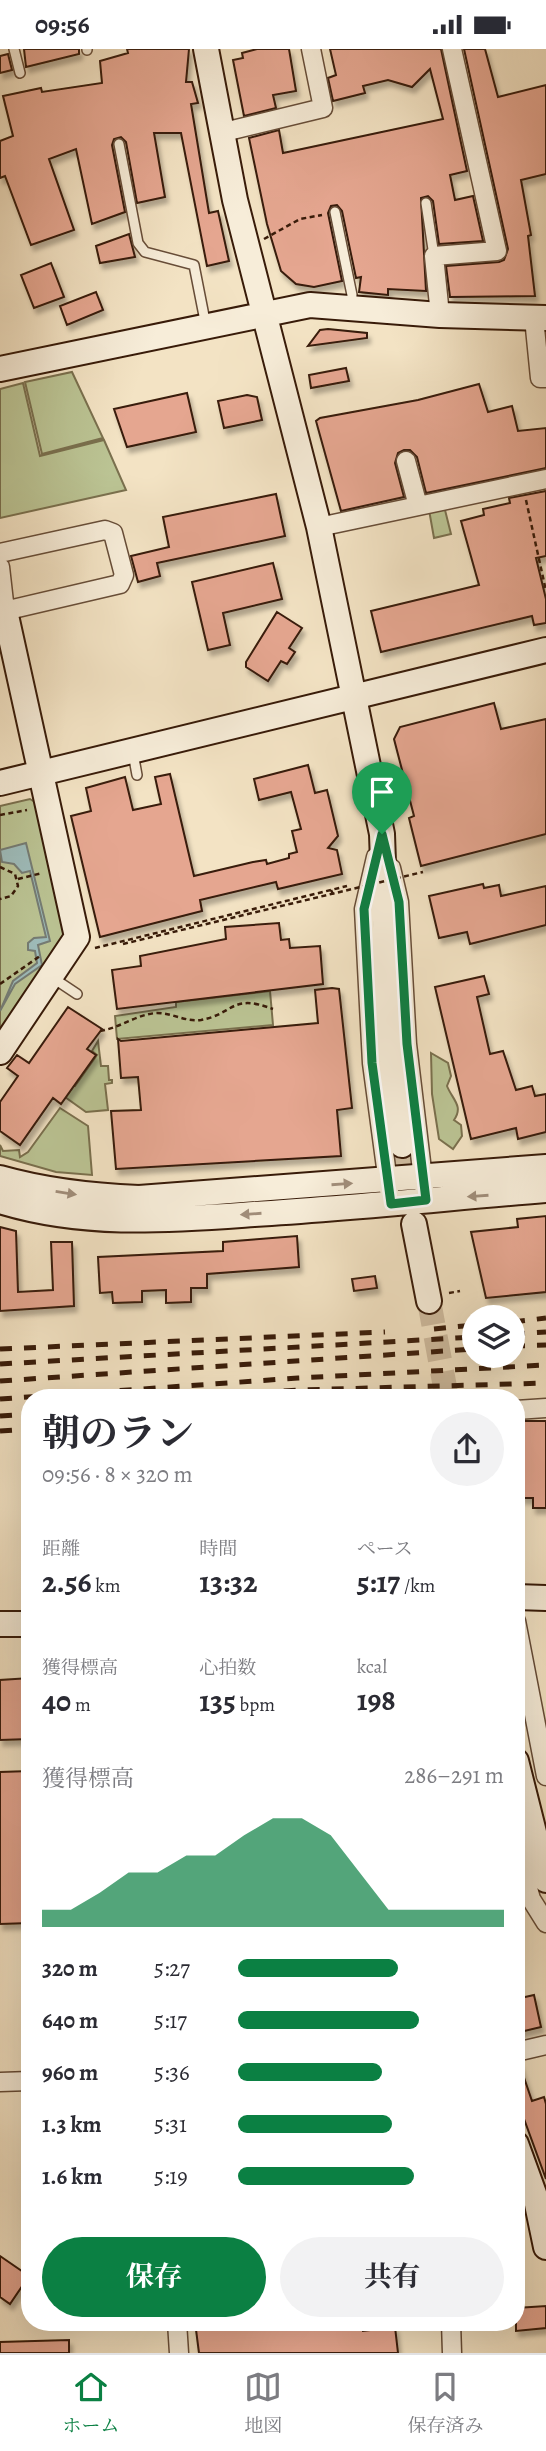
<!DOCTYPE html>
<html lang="ja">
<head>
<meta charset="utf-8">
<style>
  body { margin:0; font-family:Alegreya,"Noto Serif JP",serif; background:#f2f2f3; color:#2b2b33; height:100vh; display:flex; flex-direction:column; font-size:26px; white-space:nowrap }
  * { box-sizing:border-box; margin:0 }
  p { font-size:23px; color:#7c7c81 }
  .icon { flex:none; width:38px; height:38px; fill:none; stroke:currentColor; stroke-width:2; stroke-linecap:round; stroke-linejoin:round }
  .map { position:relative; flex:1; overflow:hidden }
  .sheet { position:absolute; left:21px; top:1340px; width:504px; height:942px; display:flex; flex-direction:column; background:#fff; border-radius:28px; box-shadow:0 7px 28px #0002 }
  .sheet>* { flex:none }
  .controls { position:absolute; left:462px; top:1256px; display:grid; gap:14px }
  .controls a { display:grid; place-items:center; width:63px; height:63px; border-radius:50%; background:#fff; box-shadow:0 7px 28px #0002; font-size:35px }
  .pin { position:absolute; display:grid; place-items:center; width:60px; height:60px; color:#fff; margin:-72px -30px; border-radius:50% 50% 50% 0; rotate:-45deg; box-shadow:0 0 7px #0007 }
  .pin .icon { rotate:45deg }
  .round { display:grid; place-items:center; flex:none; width:74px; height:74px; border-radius:37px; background:#f2f2f3 }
  .overview { display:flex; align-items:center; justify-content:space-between; height:119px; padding:0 21px }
  h1 { font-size:38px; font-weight:700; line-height:52px }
  .stats { display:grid; grid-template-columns:repeat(3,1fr); gap:10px; height:119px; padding:7px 21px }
  .stats div { display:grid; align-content:center }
  .stats b { font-size:30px; font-weight:700 }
  .stats small { font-size:19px; font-weight:400 }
  .stats p { font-size:19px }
  .chart { height:196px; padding:14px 21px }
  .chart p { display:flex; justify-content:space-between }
  .chart svg { width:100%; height:126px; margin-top:7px; fill:#0b8043; opacity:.7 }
  .button { display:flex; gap:14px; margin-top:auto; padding:14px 21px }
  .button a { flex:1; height:80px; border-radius:42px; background:#0b8043; color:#fff; font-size:28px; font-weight:700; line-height:80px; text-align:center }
  .button a+a { background:#f2f2f3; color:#2b2b33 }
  ul { padding:0 21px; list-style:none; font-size:23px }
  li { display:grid; grid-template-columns:112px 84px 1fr; align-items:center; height:52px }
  li i { height:18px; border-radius:9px; background:#0b8043 }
  .status { display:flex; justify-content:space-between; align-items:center; height:49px; padding:0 35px; background:#fff; direction:ltr }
  .status svg { height:19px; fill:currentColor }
  .tab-bar { display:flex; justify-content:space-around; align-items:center; height:98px; border-top:2px solid #e1e1e2; background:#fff; font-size:19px; color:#7c7c81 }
  .tab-bar a { display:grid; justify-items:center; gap:4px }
  .tab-bar .current { color:#0b8043 }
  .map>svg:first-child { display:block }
</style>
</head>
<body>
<div class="status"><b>09:56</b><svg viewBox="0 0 49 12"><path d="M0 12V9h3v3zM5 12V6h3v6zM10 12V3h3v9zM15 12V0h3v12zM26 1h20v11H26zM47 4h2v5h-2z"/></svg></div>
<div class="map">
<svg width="546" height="2304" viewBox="0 0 546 2304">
  <defs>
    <filter id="shadow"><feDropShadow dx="3" dy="5.5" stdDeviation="2" flood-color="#0004"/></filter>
  </defs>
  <rect width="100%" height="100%" fill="#f3e3c4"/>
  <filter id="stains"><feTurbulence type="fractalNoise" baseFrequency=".00286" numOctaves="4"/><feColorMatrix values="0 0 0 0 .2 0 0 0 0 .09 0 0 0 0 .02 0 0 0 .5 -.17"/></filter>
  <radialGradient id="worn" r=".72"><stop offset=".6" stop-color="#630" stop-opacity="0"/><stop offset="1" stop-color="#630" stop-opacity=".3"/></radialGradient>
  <path fill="#bbc494" stroke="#7a704e" stroke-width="2" d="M72,323l31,66 -61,16 -17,-72z
    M23,334l17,73 64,-16 22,50 -126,28v-129z
    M444,457l7,28 -17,4 -5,-28z
    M30,750l8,5 29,130 -67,101v-229z
    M270,942l3,34 -156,14 -2,-23 61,-9v-5z
    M98,992l3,25h7l1,14h3v3l-7,1 3,26 -22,2 -28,-20 8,-10 9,4 22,-31 -5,-4z
    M431,1004l17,10 3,13 -4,10c5,13 17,20 7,34l7,5 1,11 -9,13 -14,-10 -7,-45z
    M60,1059l28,18 4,49 -36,-3 -56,-16v-11l3,6 16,-1 1,7 8,-5z"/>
  <path fill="#9ebdbc" stroke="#757c74" stroke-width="2" d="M26,794l24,98 -12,4 4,20 -27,19 -15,27 13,-30 24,-18 -2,-12 -7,-1v-7l6,-5 12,-1 -16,-66 -8,2 -8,-9 -12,-2 -2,-12z"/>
  <path fill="#e5a690" stroke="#381b09" stroke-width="2" filter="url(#shadow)" d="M24,0h55v5l-53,13z
    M127,0h62l-3,33h6l6,21 -7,1 18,109 9,-2 11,50 -22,5 -26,-133h-27l11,64 -28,6 -11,-61 -5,-5 -7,2 -2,6 13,67 -33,12 -16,-75 -27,10 25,71 -43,15 -26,-69 -5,2v-37l13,-5 -10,-40 38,-8 1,4 60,-9 -2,-22 28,-8z
    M257,0h32l7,42 -23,4 3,13 -32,8 -11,-56 10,-2 -1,-5z
    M330,0h111l26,122 -17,4 5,25 18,-4 10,45 -44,3 -6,-43 -5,-5 -7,2 5,93 -38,-2v6l-29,-3 2,-15 -5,1 -14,-67 -5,-6 -6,1 -3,7 14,68 -28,6 -18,-3 -15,-13 -14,-47 -18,-86 30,-8 4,23 160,-34 -13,-50 -18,18 -24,-7 -25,6 2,7 -32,8 -5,-23 8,-3z
    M464,0h21l13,48 48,-12v89l-25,6 10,55 -3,1 7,60 -85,1 -4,-31 53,-4 5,-2 4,-11z
    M8,5l4,16 -12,3v-17z
    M129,185l6,23 -35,6 -4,-17z
    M51,214l13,34 -30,11 -13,-33z
    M96,243l7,18 -36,15 -7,-19z
    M328,280l39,4v5l-59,8 12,-16z
    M346,319l3,13 -38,7 -2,-13z
    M479,335l9,28 24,-6 6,25 28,-3v40l-120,25 -9,-36 -7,-7h-6l-6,3 -3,10 9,34 -63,14 -25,-90 4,-3 98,-18z
    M187,344l9,39 -69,15 -13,-38z
    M247,346l10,2 5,23 -38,8 -6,-27z
    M546,442v65l-10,2 10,41v24l-12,2 -2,-9 -151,36 -10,-41 108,-26 -18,-64 23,-6 -1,-6 27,-6 -1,-5z
    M276,445l9,42 -128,27 3,13 -22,6 -7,-26 38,-9 -6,-30z
    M273,514l9,36 -59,14 7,32 -22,5 -16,-68z
    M277,563l25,16 -13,20 6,4 -8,12 -6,-3 -13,20 -22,-14v-5z
    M494,654l7,26 45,-10v115l-125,32 -12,-48 5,-2 -20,-77 6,-12z
    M308,716l7,28 12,-3 11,46 -10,12 9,2 5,24 -64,15 -2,-7 -76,18 2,11 -102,26 -29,-121 20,-5 -5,-23 39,-11 8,33 28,-6 -6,-27 15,-3 24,102 59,-14 13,-2 1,4 22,-6v-4l8,-2 -5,-21 9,-2 -10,-37 -32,8 -5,-21z
    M483,835l1,4 15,-3 2,11 45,-10v39l-76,19 -3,-12 -28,6 -10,-42z
    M279,874l2,17 8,-1 1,9 30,-2 3,38 -206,25 -5,-39 29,-4 -1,-10 86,-17 -1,-12z
    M484,927l5,18 -12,3 13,57 13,-3 13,39 16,-4 3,10 11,-2v38l-28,7 -2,-11 -45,11 -36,-152z
    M332,939l7,1 13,119 -15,2 4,46 -225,13 -5,-58 30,-1 -3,-33 -17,1 -3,-39 3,2 197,-18 -3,-33z
    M68,958l34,22 -15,20 9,6 -35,49 -8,-6 -33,47 -20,-14v-29l18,-26 -11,-8 10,-13 12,8z
    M546,1167v76l-60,6 -15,-66 47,-5 -1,-8z
    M0,1178l16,4 2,61 35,-2 -2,-48h21l2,64 -74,5z
    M297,1187l2,31 -92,7v14h-16v14l-25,1v-13l-24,1v11l-29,1 -1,-11 -12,1 -2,-36 125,-6v-9z
    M375,1227l2,12 -23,3 -2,-12z
    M521,1372h25v87h-13v-10h-12z
    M30,1629v61l-30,1v-60z
    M30,1722v152l-30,1v-152z
    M534,1946l7,32 -25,6v-34z
    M516,2014h3l13,38 12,-4 2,7v75l-30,-82z
    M0,2207l29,20 -19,28 -10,-7z
    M546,2257v22l-30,3v-23z
    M195,2273h167l1,9 32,-4 3,26h-199z
    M69,2291v13h-69v-11z"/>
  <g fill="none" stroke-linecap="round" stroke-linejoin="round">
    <path stroke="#cebb9f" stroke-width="24" stroke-dasharray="24 12" stroke-linecap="butt" d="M402,1096l8,54
      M429,1252l18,97"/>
    <g stroke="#674d38" stroke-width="12">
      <path id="lane" d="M14,0l6,24
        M87,0v1
        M119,95l19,99 7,9 49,13 12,61
        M426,154l8,53
        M335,163l17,83 -1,12
        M133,704l4,22
        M59,933l18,12"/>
    </g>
    <g stroke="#674d38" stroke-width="21">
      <path id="street" d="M224,83l99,-24 -12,-59
        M440,266l-6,-59 63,-5 -45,-202
        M534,269l6,60h6
        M406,412l12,45
        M319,478l227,-48
        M0,504l105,-23 8,3 11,42 -4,9 -120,28
        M0,518l5,44
        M376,808l-12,52 8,154 17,127
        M391,819l8,34 8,142 17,143
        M516,1361l30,-2
        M516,1572l30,155
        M516,1795l15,55 15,24
        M516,2003l30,-7
        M0,2033l30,-1
        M177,2273l2,31
        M451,2273l1,31"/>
    </g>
    <g stroke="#381b09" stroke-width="28">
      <path id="secondary" d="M206,0l29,151 84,327 63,307 7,200 13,111
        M0,320l310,-64 130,10 106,3
        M0,734l546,-133
        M0,1003l77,-115 -72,-326
        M0,1129c46,13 91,18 139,20l407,-31
        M0,1152c84,26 167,19 254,13 97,-6 194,-16 292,-24
        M414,1175l15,77
        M516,1548l30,1
        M0,1575h30
        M516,1712l30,119
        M516,2095l20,55 10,48"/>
    </g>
    <path stroke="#381b09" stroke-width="2.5" stroke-dasharray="5 3.5" stroke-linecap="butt" d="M264,190l36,-20 22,-4
      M526,451l20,91
      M0,766l27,-5
      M0,818l15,7 3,12 -7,10 -11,3
      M18,830l24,-6
      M331,841l3,6
      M95,899l252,-62
      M0,935l40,-28
      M100,982c20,-3 37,-17 57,-18 16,0 28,9 44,7 33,-6 30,-27 72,-11
      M449,1244l11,-2"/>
    <use href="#lane" stroke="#f7edd9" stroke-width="9"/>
    <use href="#street" stroke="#f7edd9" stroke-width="18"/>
    <use href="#secondary" stroke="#f7edd9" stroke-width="24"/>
    <path stroke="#381b09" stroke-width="5" stroke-dasharray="12 12" stroke-linecap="butt" d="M513,1273l33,-4
      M434,1280l40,-4
      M513,1285l33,-2
      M513,1297l33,-1
      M0,1300l385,-17
      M0,1315l474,-27
      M0,1332l474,-32
      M188,1349l111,-8 247,-7
      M377,1349l40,-2
      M0,1350l298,-21 248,-13
      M0,1367l30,-2
      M0,1382l30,-2"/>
    <path stroke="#381b09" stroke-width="2.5" stroke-dasharray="5 3.5" stroke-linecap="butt" d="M123,895l300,-72"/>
  </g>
  <defs><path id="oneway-solid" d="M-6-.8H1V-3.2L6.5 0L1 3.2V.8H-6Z" transform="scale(1.75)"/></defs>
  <g fill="#a18e7b">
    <use href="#oneway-solid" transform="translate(342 1135) rotate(-4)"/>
    <use href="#oneway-solid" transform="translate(66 1144) rotate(9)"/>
    <use href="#oneway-solid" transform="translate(478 1147) rotate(176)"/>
    <use href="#oneway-solid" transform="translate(251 1165) rotate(176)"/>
  </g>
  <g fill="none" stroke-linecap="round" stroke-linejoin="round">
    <g stroke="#fff" stroke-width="14">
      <path id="route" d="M382,785l17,68 8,142 19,156 -35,4 -19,-141 -8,-154z"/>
    </g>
    <use href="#route" stroke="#0b8043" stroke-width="9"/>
  </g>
  <rect width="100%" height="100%" filter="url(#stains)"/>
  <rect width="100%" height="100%" fill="url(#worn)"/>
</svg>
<div class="controls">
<a><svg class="icon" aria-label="layers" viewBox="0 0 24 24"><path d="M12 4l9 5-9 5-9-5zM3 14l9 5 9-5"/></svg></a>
</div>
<div class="pin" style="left:382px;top:785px;background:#1e9e55"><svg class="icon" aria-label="arrive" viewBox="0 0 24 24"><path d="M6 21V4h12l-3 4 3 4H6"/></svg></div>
<section class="sheet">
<div class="overview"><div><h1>朝のラン</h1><p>09:56 · 8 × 320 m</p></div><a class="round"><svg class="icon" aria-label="share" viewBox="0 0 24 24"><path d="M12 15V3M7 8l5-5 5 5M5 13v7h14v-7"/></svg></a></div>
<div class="stats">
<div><p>距離</p><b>2.56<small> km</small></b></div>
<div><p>時間</p><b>13:32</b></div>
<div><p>ペース</p><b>5:17<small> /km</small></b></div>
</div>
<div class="stats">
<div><p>獲得標高</p><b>40<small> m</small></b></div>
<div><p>心拍数</p><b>135<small> bpm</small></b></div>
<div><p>kcal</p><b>198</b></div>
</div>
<div class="chart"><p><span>獲得標高</span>286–291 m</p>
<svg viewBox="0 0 160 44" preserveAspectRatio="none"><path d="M0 44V38L10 38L20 32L30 25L40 25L50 19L60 19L70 12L80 6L90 6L100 12L110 25L120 38L130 38L140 38L150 38L160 38V44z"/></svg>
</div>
<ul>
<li><b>320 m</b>5:27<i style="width:60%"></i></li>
<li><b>640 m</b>5:17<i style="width:68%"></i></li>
<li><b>960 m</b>5:36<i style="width:54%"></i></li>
<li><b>1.3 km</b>5:31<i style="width:58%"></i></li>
<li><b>1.6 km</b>5:19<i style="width:66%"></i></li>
</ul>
<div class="button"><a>保存</a><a>共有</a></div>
</section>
</div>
<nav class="tab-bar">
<a class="current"><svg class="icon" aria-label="home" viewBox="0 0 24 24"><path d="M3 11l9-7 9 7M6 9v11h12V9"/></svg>ホーム</a>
<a><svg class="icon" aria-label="map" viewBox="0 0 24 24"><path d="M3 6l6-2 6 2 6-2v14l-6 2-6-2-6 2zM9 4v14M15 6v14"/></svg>地図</a>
<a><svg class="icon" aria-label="saved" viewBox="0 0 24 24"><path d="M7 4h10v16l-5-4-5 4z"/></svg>保存済み</a>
</nav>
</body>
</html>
